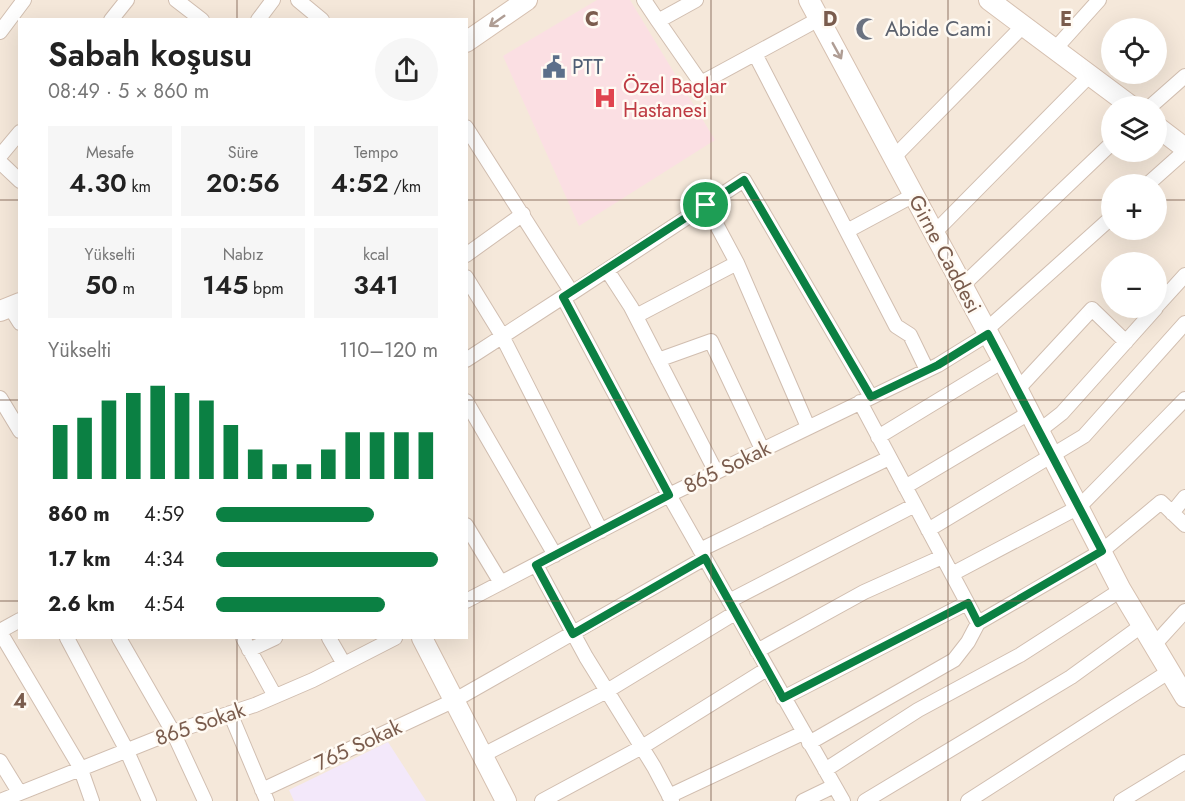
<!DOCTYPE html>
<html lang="tr">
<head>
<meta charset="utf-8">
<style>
  body { margin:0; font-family:Jost,sans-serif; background:#f6f6f6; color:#222; height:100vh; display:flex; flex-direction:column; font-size:22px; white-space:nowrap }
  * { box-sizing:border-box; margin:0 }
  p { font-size:20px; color:#767676 }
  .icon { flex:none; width:33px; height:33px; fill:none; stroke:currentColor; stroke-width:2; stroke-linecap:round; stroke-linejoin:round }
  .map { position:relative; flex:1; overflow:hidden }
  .details { position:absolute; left:18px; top:18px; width:450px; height:621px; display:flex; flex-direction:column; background:#fff; border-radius:0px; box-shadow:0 6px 24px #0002 }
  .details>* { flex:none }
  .fabs { position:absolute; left:1101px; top:18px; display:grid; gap:12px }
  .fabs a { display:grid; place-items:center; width:66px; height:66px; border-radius:50%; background:#fff; box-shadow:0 6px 24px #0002; font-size:30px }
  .pin { position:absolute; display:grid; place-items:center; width:51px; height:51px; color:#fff; margin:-26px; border:3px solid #fff; border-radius:50%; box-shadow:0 2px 6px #0007 }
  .round { display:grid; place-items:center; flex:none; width:63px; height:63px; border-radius:32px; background:#f6f6f6 }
  .summary { display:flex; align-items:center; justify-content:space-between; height:102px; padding:0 30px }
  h1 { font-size:33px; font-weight:600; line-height:45px }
  .stats { display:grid; grid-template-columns:repeat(3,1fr); gap:9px; height:102px; padding:6px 30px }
  .stats div { display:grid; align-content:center; border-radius:0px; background:#f6f6f6; text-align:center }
  .stats b { font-size:26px; font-weight:600 }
  .stats small { font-size:16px; font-weight:400 }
  .stats p { font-size:16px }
  .chart { height:168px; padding:12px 30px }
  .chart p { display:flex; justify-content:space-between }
  .chart svg { width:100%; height:108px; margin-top:6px; stroke:#0b8043; stroke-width:6 }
  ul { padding:0 30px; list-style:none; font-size:20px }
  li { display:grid; grid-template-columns:96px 72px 1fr; align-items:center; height:45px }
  li i { height:15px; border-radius:8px; background:#0b8043 }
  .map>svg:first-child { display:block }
</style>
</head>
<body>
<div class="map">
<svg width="1185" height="801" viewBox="0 0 1185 801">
  <rect width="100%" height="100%" fill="#fdf6ec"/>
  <path fill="#f5e8da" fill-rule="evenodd" d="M0,0h1185v801h-1185zM20,20h446v618h-446zM1112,28h44v46h-44zM1112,106h44v46h-44zM1112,184h44v46h-44zM1112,262h44v46h-44z"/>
  <path fill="#f3e8fa" d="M388,742l38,59h-132l-5,-11z"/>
  <path fill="#fbdfe3" d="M597,0h33l85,140 -136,86 -76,-170z"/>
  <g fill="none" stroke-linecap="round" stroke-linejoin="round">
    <g stroke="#d1beb0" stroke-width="16">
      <path id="street" d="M176,0l26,20
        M298,0l24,20
        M644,0l14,21 38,-21
        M111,20l16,-20
        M258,20l15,-20
        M658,21l43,62 118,-64
        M0,32l24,-32
        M1055,49l44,-49
        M755,54l141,272 14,9 17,35
        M1151,106l34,-30
        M466,127l106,166 -7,3
        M0,156l20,-24
        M894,157l130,-132
        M0,162l20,19
        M1148,184l37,-33
        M706,205l31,58
        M847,231l67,-36
        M934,233l156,-158
        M466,255l57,-41
        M607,270l24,37 85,165
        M466,277l35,57 100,197
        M962,286l150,-143
        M572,293l172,-113 127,217
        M10,307l10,16
        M1156,307l29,-32
        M636,316l101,-53 71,164
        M986,330l126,-113
        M466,360l97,-63 106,198 174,306
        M658,360l53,-19 51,108
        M1017,390l75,-81 34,33
        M0,398l20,33
        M466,401l89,154
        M860,402l118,221 124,-72 59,-49 24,23
        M1039,431l23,-18 94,-105
        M878,437l125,-76
        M905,487l124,-74
        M1172,513l13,-16
        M466,525l35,58
        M928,530l156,-94 101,-113
        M700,550l189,-92
        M536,565l50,92 68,110 18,34
        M952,574l127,-67 106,-108
        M466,601l203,-106 269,-130 50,-31
        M729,601l186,-96
        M0,631l20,-11
        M0,632l80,135 12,34
        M67,638l59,111 23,52
        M119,638l54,94 32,69
        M243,638l32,58
        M329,638l15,26
        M1154,645l31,-34
        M249,650l26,-12
        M757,651l107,-59 78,-35
        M783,698l184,-95
        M230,713l37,88
        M809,743l145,-83 14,-18 10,-19
        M483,755l124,-64 128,-78
        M0,761l19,31
        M825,770l93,-60 102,-55 101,-65
        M262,790l193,-90 250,-142
        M669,796l134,-63
        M0,801l173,-69 82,-27 58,-25 82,-42
        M542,801l100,-54 125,-78
        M803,801l31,-15
        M865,801l206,-124 73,-53
        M968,801l202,-130
        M1121,801l64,-39"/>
    </g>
    <g stroke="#d6c0b0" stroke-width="22">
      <path id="secondary" d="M809,0l194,361 118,229 64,107
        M989,0l142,106
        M466,42l61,-42
        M1156,126l29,22
        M0,311l20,-8
        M422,638l84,163"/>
    </g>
    <use href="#street" stroke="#fff" stroke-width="14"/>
    <use href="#secondary" stroke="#fff" stroke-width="20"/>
  </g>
  <defs><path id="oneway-shaft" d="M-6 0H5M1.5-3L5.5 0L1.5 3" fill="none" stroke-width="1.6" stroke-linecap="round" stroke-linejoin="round" transform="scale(1.5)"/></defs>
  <g stroke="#af9d94">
    <use href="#oneway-shaft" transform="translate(497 21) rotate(145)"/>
    <use href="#oneway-shaft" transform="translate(837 51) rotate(61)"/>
  </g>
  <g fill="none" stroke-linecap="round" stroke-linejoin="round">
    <g stroke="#fff" stroke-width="12">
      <path id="route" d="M744,180l127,217 67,-32 50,-31 114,217 -124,72 -10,-20 -185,95 -78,-140 -132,76 -37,-69 133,-70 -106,-198z"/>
    </g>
    <use href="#route" stroke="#0b8043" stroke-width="8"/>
  </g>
  <path fill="none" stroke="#7a5c4d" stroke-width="1.5" stroke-opacity="0.55" d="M237,0v20M474,0v801M711,0v801M948,0v801M0,200h20M466,200h646M1156,200h29M0,400h20M466,400h719M0,601h20M466,601h719M237,638v163"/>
  <defs>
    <g id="mosque-bare" transform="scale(1.8)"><path d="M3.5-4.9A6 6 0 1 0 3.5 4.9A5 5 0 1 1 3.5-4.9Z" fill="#6b7280" stroke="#fffaf3" stroke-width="2.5" paint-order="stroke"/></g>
    <g id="civic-bare" transform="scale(1.8)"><path d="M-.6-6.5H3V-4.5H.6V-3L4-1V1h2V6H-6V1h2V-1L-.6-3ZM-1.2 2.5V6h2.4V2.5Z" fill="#5c6f8a" stroke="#fffaf3" stroke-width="2.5" paint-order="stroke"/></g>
    <g id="hospital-bare" transform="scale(1.8)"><path d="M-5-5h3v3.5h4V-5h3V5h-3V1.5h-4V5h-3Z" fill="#e0444e" stroke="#fffaf3" stroke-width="2.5" paint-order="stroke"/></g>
  </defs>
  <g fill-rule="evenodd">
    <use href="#mosque-bare" x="867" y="29"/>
    <use href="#civic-bare" x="554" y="67"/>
    <use href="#hospital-bare" x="605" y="98"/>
  </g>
  <g text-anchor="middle" stroke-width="5" stroke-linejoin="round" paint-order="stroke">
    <g font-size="21" fill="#5b616d" stroke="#fffaf3" text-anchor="start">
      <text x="885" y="36">Abide Cami</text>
    </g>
    <g font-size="21" fill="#4e5e75" stroke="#fffaf3" text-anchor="start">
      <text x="572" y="74">PTT</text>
    </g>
    <g font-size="21" fill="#be3a42" stroke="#fffaf3" text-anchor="start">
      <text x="623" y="93">Özel Baglar<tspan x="623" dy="24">Hastanesi</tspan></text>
    </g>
    <g font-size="21" fill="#7a5c4d" stroke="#fffaf3">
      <text transform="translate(945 254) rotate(62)" y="7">Girne Caddesi</text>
      <text transform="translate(727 467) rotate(-26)" y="7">865 Sokak</text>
      <text transform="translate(200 724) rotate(-19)" y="7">865 Sokak</text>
      <text transform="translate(358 745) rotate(-25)" y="7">765 Sokak</text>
    </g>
  </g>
  <g font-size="20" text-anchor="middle" font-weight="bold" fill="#7a5c4d" stroke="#fffaf3" stroke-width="5" stroke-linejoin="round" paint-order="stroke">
    <text x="592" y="26">C</text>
    <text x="830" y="26">D</text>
    <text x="1066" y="26">E</text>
    <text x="20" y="708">4</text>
  </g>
</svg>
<div class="fabs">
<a><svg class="icon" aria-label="locate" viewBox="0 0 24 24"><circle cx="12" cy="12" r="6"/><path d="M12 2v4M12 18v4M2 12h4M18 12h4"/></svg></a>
<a><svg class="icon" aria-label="layers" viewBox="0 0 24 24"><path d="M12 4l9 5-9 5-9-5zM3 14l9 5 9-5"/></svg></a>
<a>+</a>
<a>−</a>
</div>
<div class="pin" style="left:706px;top:205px;background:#1e9e55"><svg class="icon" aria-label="arrive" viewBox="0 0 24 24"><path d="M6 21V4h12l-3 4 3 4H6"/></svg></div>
<section class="details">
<div class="summary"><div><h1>Sabah koşusu</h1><p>08:49 · 5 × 860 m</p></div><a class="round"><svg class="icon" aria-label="share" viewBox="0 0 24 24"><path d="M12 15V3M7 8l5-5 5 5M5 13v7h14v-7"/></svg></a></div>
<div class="stats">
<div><p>Mesafe</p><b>4.30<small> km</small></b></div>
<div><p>Süre</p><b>20:56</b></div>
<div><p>Tempo</p><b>4:52<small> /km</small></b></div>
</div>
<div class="stats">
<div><p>Yükselti</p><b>50<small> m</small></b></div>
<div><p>Nabız</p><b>145<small> bpm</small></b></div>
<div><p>kcal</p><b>341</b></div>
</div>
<div class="chart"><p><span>Yükselti</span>110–120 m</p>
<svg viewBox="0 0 160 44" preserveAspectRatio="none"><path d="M5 44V22M15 44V19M25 44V12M35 44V9M45 44V6M55 44V9M65 44V12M75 44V22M85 44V32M95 44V38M105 44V38M115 44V32M125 44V25M135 44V25M145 44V25M155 44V25"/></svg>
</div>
<ul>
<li><b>860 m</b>4:59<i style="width:71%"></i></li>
<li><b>1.7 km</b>4:34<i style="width:100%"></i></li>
<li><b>2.6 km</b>4:54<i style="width:76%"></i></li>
</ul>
</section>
</div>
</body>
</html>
